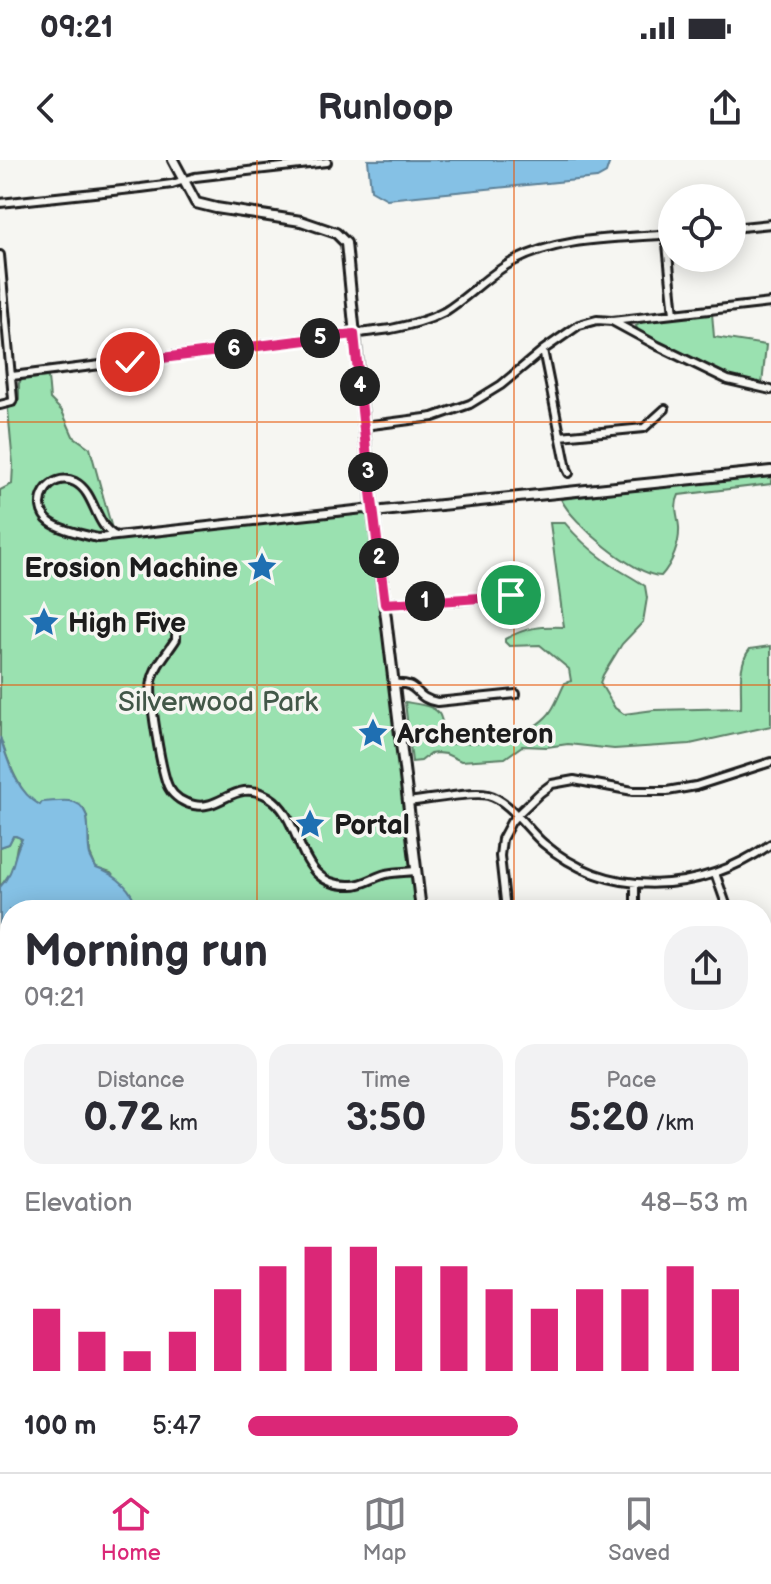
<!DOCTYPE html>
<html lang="en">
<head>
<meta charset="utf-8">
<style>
  body { margin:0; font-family:"Balsamiq Sans",sans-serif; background:#f2f2f3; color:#2b2b33; height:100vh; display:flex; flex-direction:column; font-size:30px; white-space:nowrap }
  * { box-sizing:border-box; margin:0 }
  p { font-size:26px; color:#7c7c81 }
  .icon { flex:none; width:44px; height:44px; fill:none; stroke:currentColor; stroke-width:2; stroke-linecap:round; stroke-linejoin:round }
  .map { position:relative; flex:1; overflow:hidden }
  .details { position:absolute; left:0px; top:740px; width:772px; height:572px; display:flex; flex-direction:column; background:#fff; border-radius:32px 32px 0 0; box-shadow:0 4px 20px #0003 }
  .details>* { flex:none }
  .tools { position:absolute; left:658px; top:24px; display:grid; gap:16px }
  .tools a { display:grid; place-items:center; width:88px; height:88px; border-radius:50%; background:#fff; box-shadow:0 4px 20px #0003; font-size:40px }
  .pin { position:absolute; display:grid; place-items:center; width:68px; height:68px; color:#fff; margin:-34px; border:4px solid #fff; border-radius:50%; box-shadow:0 2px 8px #0007 }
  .km { position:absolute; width:40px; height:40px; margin:-20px; border-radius:50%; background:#222; color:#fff; font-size:22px; line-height:40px; text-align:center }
  .round { display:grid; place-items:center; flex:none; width:84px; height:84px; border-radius:32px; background:#f2f2f3 }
  .overview { display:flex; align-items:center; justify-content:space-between; height:136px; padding:0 24px }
  h1 { font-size:44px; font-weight:600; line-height:60px }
  .figures { display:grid; grid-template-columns:repeat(3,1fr); gap:12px; height:136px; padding:8px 24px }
  .figures div { display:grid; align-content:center; border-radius:20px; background:#f2f2f3; text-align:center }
  .figures b { font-size:40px; font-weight:600 }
  .figures small { font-size:22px; font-weight:400 }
  .figures p { font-size:22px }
  .chart { height:224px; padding:16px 24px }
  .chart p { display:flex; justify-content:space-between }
  .chart svg { width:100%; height:144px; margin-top:8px; stroke:#db2777; stroke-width:6 }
  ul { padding:0 24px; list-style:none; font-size:26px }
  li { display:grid; grid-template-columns:128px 96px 1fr; align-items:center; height:60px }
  li i { height:20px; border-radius:10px; background:#db2777 }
  .status { display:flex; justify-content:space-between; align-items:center; height:56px; padding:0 40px; background:#fff; direction:ltr }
  .status svg { height:22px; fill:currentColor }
  header { display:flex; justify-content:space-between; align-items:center; height:104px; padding:0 24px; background:#fff; font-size:36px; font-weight:600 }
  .tabs { display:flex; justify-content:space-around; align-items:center; height:112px; border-top:2px solid #e1e1e2; background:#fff; font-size:22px; color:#7c7c81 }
  .tabs a { display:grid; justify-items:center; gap:4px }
  .tabs .active { color:#db2777 }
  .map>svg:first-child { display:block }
</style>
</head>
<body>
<div class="status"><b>09:21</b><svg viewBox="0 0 49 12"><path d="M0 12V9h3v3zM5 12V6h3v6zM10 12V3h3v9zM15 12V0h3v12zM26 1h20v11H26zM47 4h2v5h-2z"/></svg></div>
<header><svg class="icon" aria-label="back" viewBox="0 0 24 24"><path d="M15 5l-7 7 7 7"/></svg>Runloop<svg class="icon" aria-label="share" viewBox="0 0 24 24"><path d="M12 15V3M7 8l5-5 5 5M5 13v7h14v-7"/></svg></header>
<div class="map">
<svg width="771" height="1312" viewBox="0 0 771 1312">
  <rect width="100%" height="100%" fill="#f6f6f2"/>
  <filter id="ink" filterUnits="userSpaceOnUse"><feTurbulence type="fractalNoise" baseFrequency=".0125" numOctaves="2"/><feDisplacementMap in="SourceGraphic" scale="16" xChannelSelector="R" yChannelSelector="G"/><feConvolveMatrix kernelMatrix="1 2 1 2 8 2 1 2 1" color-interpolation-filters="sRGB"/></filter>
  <g filter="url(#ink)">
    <path fill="#9ae1b0" stroke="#5b7e66" stroke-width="2" d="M712,153l2,24 52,8 -4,40 -32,-8 -91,-44 -3,-7 7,-4z
      M48,217l2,22 12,12 11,25 17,12 25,92 252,-27 28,211 22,186h-279l-1,-4 -26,-33 -15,-5 -6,-14 -3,-38 -4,-8c-14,-1 -33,1 -45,-4 -19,-8 -32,-49 -38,-67v-247l12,-6 1,-19 -5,-56 11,-10v-16l3,-3z
      M771,315v9l-92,11c-6,12 -1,20 0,32 1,17 -7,37 -18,49 -26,0 -89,-53 -100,-77z
      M550,363h15c12,15 27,28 42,39 12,9 26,15 38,24l2,12 -4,24 -21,22 -19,31 -3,8 15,25 9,6 30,-4 87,-2c1,-19 -4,-43 9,-59l21,-3v80l-81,18 -76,5 -46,-5 -21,3 -25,-1 -17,12 -44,3 -15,-7 -9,-1 -7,1 -9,7 -9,1 -7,-60c11,2 33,3 36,16 3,10 3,17 9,26 32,-1 72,-3 96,-27 9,-8 13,-23 19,-34l6,-2 -2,-12 -29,-24 -31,1 -4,-4v-3c22,-12 35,-13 59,-12z
      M13,676l7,1 1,4 -4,5 -4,23 -13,18v-40l9,-3z
      M10,915v60l-10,1v-56z
      M771,1025v47l-9,2v-48z"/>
    <path fill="#85c1e5" stroke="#5b7f95" stroke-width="2" d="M368,0h242v1l-4,12 -9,5 -210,21 -16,-9z
      M0,577c8,24 16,55 40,68l2,-3c9,0 18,-2 27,-1 27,3 16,37 21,55 2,4 4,8 6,12 21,7 36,20 42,42h-128v165l-10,5v-193c16,-17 12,-30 22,-48l-6,-3h-3l-4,8 -9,3z
      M771,1241v71h-34l4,-10h21v-38z"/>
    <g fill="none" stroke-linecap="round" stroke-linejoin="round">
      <g stroke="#1c1c1c" stroke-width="12">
        <path id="minor" d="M0,43l141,-15 31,-4 23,-7 132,-15
          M732,68l39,-4
          M666,74l8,80
          M0,95l13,144 -1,3 -12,3
          M612,161l46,25 70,34 43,10
          M543,190l24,119 2,4
          M12,216l379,-47c19,-4 36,-8 53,-17 25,-15 44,-38 70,-51 48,-25 105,-22 158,-27
          M364,266l69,-9 37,-13 31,-19 42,-35 36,-25 18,-5 15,1 159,-18
          M560,276l84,-8 21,-19
          M116,376c-22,-10 -20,-43 -41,-54 -25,-12 -47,23 -25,40 10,8 35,13 48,16l266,-29 9,3
          M385,444l46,-4 24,1 56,-6
          M172,467l4,5v7c-8,13 -21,26 -24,42 -4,14 10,95 17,107 5,9 15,15 25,17 27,6 42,-28 75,-8 36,22 25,91 83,88 12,0 22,-8 34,-11 10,-2 21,-2 31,-3
          M393,524c28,-3 19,14 44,18l79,-8
          M408,642c19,-2 64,-11 80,-7 21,5 39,34 55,48 68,58 157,50 228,1
          M715,713l13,37
          M506,750l-6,-54 2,-17 9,-17 5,-6 24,-23 12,-9 22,-4 59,11h34l29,-5 75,-24
          M635,750v-27
          M762,780l9,-4
          M762,818l9,13
          M0,1118l10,-6 -3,-1 -2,-7 5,-6
          M762,1142l9,3
          M0,1227l10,-2
          M627,1302l13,10
          M243,1312l91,-10"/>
      </g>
      <g stroke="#1c1c1c" stroke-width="14">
        <path id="tertiary" d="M173,0l23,43 20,5 85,13 35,12 10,10 22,225 53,442
          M373,352l398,-41
          M488,1302l1,10"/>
      </g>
      <g stroke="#1c1c1c" stroke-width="15">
        <path id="secondary" d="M762,905h9
          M762,915h9
          M0,983l10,-1
          M0,992l10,-1"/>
      </g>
      <use href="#minor" stroke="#f6f6f2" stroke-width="6"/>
      <use href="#tertiary" stroke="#f6f6f2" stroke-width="8"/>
      <use href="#secondary" stroke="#f6f6f2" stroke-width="9"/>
    </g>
  </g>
  <g fill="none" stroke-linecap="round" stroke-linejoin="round" filter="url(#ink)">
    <g stroke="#fff" stroke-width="16">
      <path id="route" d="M130,202l224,-28 14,134 17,136c42,-3 84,-4 126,-9"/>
    </g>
    <use href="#route" stroke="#db2777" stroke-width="10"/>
  </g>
  <path fill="none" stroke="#e8590c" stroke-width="2" stroke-opacity="0.55" d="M257,0v750M514,0v750M0,262h771M0,525h771M0,787h10M762,787h9M0,1050h10M762,1050h9M257,1302v10M514,1302v10"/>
  <defs>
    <g id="sight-bare" transform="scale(2.4)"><path d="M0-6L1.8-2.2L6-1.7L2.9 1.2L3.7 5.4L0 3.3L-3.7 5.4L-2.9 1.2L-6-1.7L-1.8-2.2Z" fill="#1f6fb2" stroke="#f6f6f2" stroke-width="2.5" paint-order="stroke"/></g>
  </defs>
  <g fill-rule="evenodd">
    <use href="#sight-bare" x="262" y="407"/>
    <use href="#sight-bare" x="44" y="462"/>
    <use href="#sight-bare" x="373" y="573"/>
    <use href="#sight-bare" x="310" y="664"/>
  </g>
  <g text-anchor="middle" stroke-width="7" stroke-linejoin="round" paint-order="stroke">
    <g font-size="28" font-weight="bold" fill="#1c1c1c" stroke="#f6f6f2" text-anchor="start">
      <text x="238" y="417" text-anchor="end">Erosion Machine</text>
      <text x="68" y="472">High Five</text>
      <text x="397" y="583">Archenteron</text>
      <text x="334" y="674">Portal</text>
    </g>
    <g font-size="28" fill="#425748" stroke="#f6f6f2">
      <text x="218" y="551">Silverwood Park</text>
    </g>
  </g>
</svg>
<div class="tools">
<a><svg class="icon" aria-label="locate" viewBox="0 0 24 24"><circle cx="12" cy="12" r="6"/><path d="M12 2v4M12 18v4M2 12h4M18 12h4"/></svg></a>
</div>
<div class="pin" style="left:511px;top:435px;background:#1e9e55"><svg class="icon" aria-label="arrive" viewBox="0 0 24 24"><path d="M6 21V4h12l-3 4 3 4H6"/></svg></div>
<div class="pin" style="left:130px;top:202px;background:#d93025"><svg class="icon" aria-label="check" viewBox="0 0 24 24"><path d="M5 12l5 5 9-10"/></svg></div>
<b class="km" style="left:425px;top:441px">1</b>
<b class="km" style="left:379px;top:398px">2</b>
<b class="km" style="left:368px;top:312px">3</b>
<b class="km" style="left:360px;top:226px">4</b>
<b class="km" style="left:320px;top:178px">5</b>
<b class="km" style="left:234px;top:189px">6</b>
<section class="details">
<div class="overview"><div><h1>Morning run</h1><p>09:21</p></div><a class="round"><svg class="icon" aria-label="share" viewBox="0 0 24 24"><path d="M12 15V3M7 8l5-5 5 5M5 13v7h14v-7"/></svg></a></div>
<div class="figures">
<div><p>Distance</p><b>0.72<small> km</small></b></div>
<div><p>Time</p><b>3:50</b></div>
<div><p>Pace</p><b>5:20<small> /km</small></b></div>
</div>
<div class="chart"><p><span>Elevation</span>48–53 m</p>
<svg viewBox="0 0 160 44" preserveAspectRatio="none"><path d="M5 44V25M15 44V32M25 44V38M35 44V32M45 44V19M55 44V12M65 44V6M75 44V6M85 44V12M95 44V12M105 44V19M115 44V25M125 44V19M135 44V19M145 44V12M155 44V19"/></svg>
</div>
<ul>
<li><b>100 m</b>5:47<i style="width:54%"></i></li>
</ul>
</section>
</div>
<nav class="tabs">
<a class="active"><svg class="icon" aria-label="home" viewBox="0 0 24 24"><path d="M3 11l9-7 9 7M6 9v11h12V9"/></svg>Home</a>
<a><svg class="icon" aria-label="map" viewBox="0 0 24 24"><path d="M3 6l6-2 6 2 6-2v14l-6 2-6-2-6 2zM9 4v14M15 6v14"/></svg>Map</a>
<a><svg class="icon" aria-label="saved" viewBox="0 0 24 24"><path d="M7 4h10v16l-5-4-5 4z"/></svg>Saved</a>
</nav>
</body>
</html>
